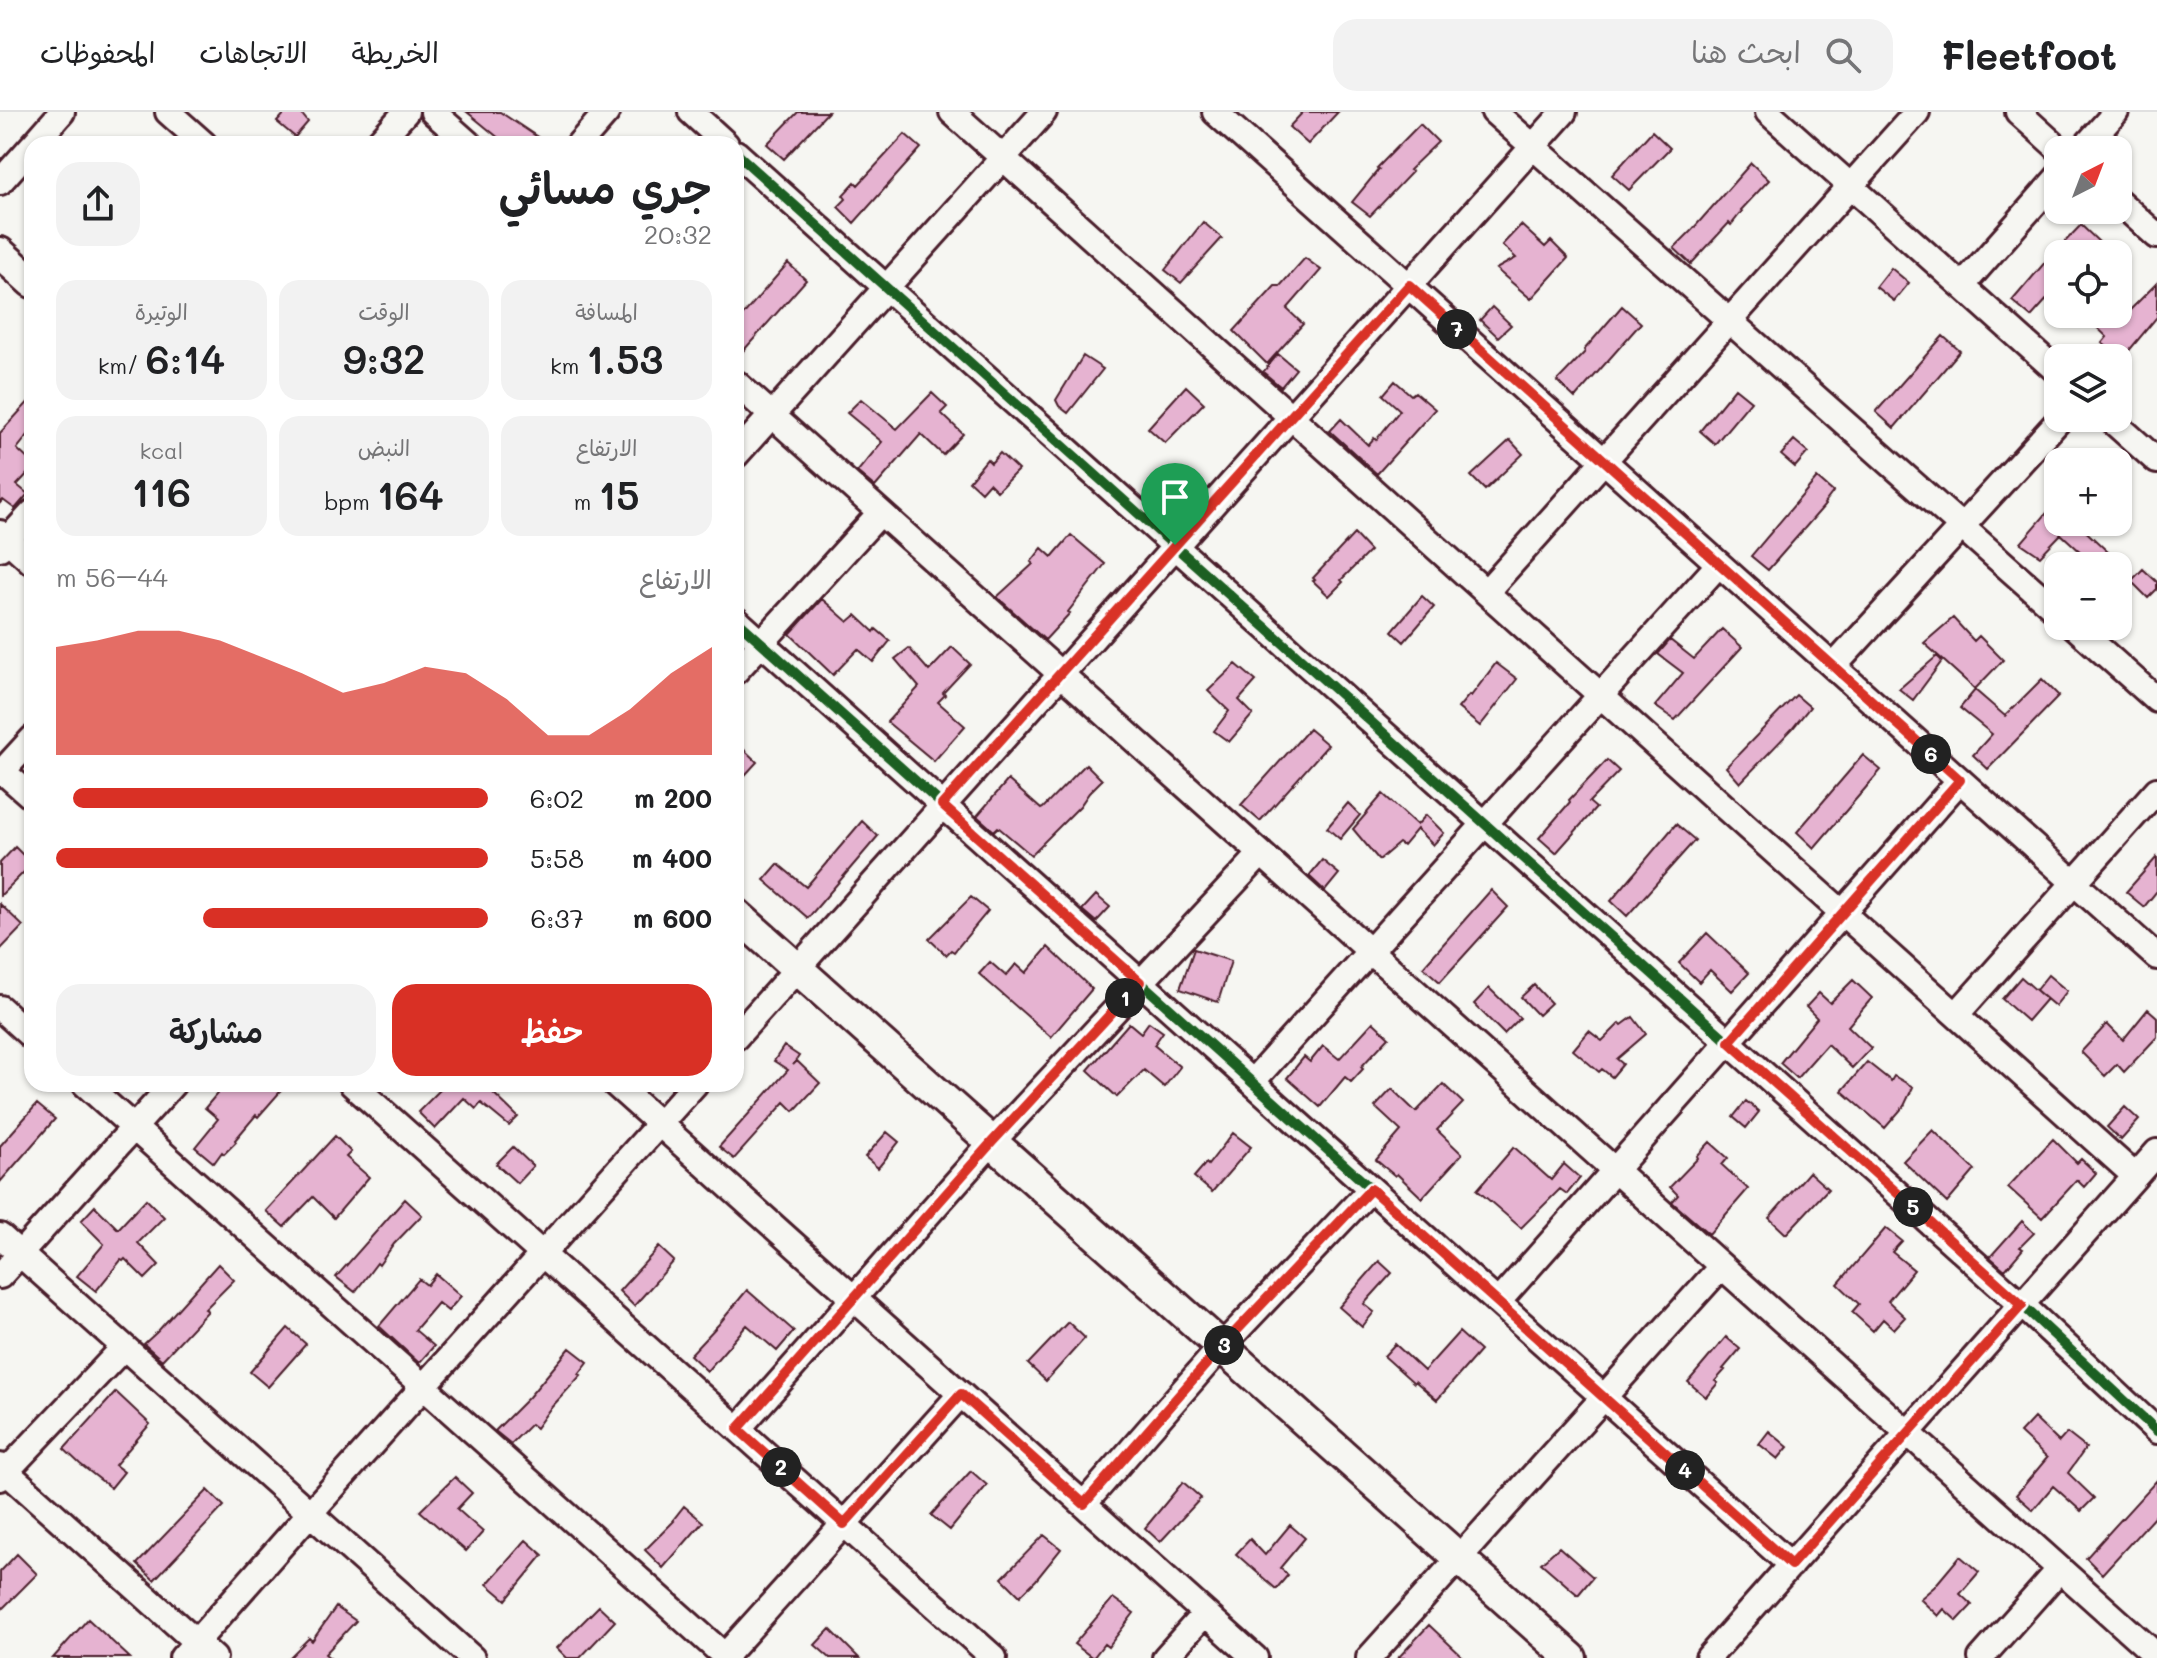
<!DOCTYPE html>
<html lang="ar">
<head>
<meta charset="utf-8">
<style>
  body { margin:0; font-family:Mali,"Playpen Sans Arabic",sans-serif; background:#f2f2f2; color:#202124; direction:rtl; height:100vh; display:flex; flex-direction:column; font-size:30px; white-space:nowrap }
  * { box-sizing:border-box; margin:0 }
  p { font-size:26px; color:#757577 }
  .icon { flex:none; width:44px; height:44px; fill:none; stroke:currentColor; stroke-width:2; stroke-linecap:round; stroke-linejoin:round }
  .map { position:relative; flex:1; overflow:hidden; direction:ltr }
  .side { position:absolute; left:24px; top:24px; width:720px; height:956px; display:flex; flex-direction:column; background:#fff; border-radius:24px; box-shadow:0 2px 6px #0004; direction:rtl }
  .side>* { flex:none }
  .needle { width:52px; rotate:42deg }
  .buttons { position:absolute; left:2044px; top:24px; display:grid; gap:16px }
  .buttons a { display:grid; place-items:center; width:88px; height:88px; border-radius:16px; background:#fff; box-shadow:0 2px 6px #0004; font-size:40px }
  .pin { position:absolute; display:grid; place-items:center; width:68px; height:68px; color:#fff; margin:-82px -34px; border-radius:50% 50% 50% 0; rotate:-45deg; box-shadow:0 0 8px #0007 }
  .pin .icon { rotate:45deg }
  .km { position:absolute; width:40px; height:40px; margin:-20px; border-radius:50%; background:#222; color:#fff; font-size:22px; line-height:40px; text-align:center }
  .round { display:grid; place-items:center; flex:none; width:84px; height:84px; border-radius:24px; background:#f2f2f2 }
  .headline { display:flex; align-items:center; justify-content:space-between; height:136px; padding:0 32px }
  h1 { font-size:44px; font-weight:600; line-height:60px }
  .metrics { display:grid; grid-template-columns:repeat(3,1fr); gap:12px; height:136px; padding:8px 32px }
  .metrics div { display:grid; align-content:center; border-radius:20px; background:#f2f2f2; text-align:center }
  .metrics b { font-size:40px; font-weight:600 }
  .metrics small { font-size:22px; font-weight:400 }
  .metrics p { font-size:22px }
  .chart { height:224px; padding:16px 32px }
  .chart p { display:flex; justify-content:space-between }
  .chart svg { width:100%; height:144px; margin-top:8px; fill:#d93025; opacity:.7 }
  .primary-button { display:flex; gap:16px; margin-top:auto; padding:16px 32px }
  .primary-button a { flex:1; height:92px; border-radius:24px; background:#d93025; color:#fff; font-size:32px; font-weight:600; line-height:92px; text-align:center }
  .primary-button a+a { background:#f2f2f2; color:#202124 }
  ul { padding:0 32px; list-style:none; font-size:26px }
  li { display:grid; grid-template-columns:128px 96px 1fr; align-items:center; height:60px }
  li i { height:20px; border-radius:10px; background:#d93025 }
  header { display:flex; align-items:center; gap:48px; box-sizing:border-box; height:112px; padding:0 40px; background:#fff; border-bottom:2px solid #e0e0e0 }
  header strong { font-size:38px }
  nav { display:flex; gap:44px; margin-inline-start:auto; font-size:28px }
  .search { width:560px; height:72px; background:#f2f2f2; display:flex; align-items:center; gap:20px; box-sizing:border-box; padding:0 28px; border-radius:24px; color:#757577; font-size:30px }
  .map>svg:first-child { display:block }
</style>
</head>
<body>
<header>
<strong>Fleetfoot</strong>
<div class="search"><svg class="icon" aria-label="search" viewBox="0 0 24 24"><circle cx="10" cy="10" r="6"/><path d="M15 15l6 6"/></svg>ابحث هنا</div>
<nav><a>الخريطة</a><a>الاتجاهات</a><a>المحفوظات</a></nav>
</header>
<div class="map">
<svg width="2157" height="1546" viewBox="0 0 2157 1546">
  <rect width="100%" height="100%" fill="#f6f6f2"/>
  <filter id="ink" filterUnits="userSpaceOnUse"><feTurbulence type="fractalNoise" baseFrequency=".0125" numOctaves="2"/><feDisplacementMap in="SourceGraphic" scale="16" xChannelSelector="R" yChannelSelector="G"/><feConvolveMatrix kernelMatrix="1 2 1 2 8 2 1 2 1" color-interpolation-filters="sRGB"/></filter>
  <g filter="url(#ink)">
    <path fill="#e6b3d1" stroke="#4a1f2b" stroke-width="2" d="M286,0h14l8,10 -13,15 -18,-15z
      M467,0h33l48,32h-42z
      M798,0h30l-44,47 -17,-15z
      M1303,0h35l-30,32 -19,-17z
      M1420,12l18,18 -29,28 3,2 -42,44 -18,-14 27,-33 -2,-1z
      M1652,19l18,17 -41,42 -17,-15z
      M905,22l16,14 -67,75 -16,-16 8,-8 -3,-4 12,-13 3,3z
      M1751,51l18,17 -28,30 1,1 -11,14 -2,-2 -38,41 -17,-16 18,-18z
      M1203,110l19,16 -41,45 -16,-13z
      M1521,113l24,22 6,-6 17,17 -37,41 -35,-30 20,-11 -14,-13z
      M2081,113l18,17 -11,12h-30v33l-27,30 -19,-16 46,-54v2z
      M1305,146l16,12 -34,39 16,15 -36,40 -33,-33 41,-45h5z
      M788,151l18,17 -70,79v-36z
      M1891,156l18,15 -15,18 -18,-14z
      M2157,171v34l-35,42 -20,-16 5,-6 -24,-23h39l2,2z
      M1622,194l19,17 -66,75 -18,-17 28,-29 -1,-2z
      M1492,195l19,18 -13,12 -18,-17z
      M1943,224l17,15 -66,77 -18,-16z
      M1278,242l18,15 -15,18 -18,-15z
      M1083,244l20,13 -35,44 -9,-7 -3,-6z
      M1395,269l16,14 4,-3 20,17 -58,65 -47,-43 11,-12 27,26 6,-7 2,2 24,-30 -17,-15z
      M1186,274l18,17 -39,40 -17,-15z
      M1735,276l16,13 -36,43 -15,-13z
      M932,281l15,14 -6,6 22,21 -20,21 -22,-21 -46,53 -18,-15 25,-30 -35,-29 14,-14 36,30z
      M32,286v32l-15,19 15,14v6l-15,16 11,9 -13,15 -12,-9 -3,3v-70z
      M1510,328l13,14 -38,36 -14,-14z
      M1794,328l14,12 -13,15 -14,-12z
      M1000,341l18,17 -21,21 -8,-8 -8,9 -12,-11 18,-22 4,4z
      M1817,366l16,14 -9,12 1,1 -57,65 -17,-14z
      M2058,388v22h18l47,44h-27l-35,-32 -21,22 -19,-13z
      M1354,422l16,17 -29,29 2,2 -14,14 -16,-15 2,-1 -2,-2z
      M1071,423l34,29 -37,48 2,1 -25,27 -48,-43 36,-33 -2,-2 11,-14 10,9z
      M2143,457l14,13v7l-9,9 -17,-17z
      M1422,484l12,11 -30,35 -12,-11z
      M822,487l26,23 8,-7 18,17 2,-3 14,12 -17,21 -15,-13 -25,26 -43,-41z
      M1953,506l21,23 5,-5 24,24 -28,29 -51,-46z
      M1722,517l20,18 -67,73 -20,-14 28,-33 -25,-19 12,-14 24,19z
      M952,535l18,17 -27,29 2,2 -7,7 27,24 -31,35 -47,-39 32,-35 -24,-28 14,-11 20,23z
      M1937,544l5,5 -29,39 -14,-11z
      M1496,551l21,16 -37,47 -22,-18 11,-13 2,1z
      M1236,552l20,17 -17,19 14,14 -24,28 -15,-11 15,-20 -21,-20z
      M2042,567l17,17 -71,73 -15,-14 19,-21 -32,-26 15,-18 30,26z
      M1796,583l14,12 -17,21 -53,55 -14,-16z
      M1309,617l19,16 -68,76 -19,-16z
      M736,630l21,20 -21,23z
      M1863,643l18,15 -67,78 -17,-16z
      M1607,648l12,11 -30,31 7,6 -40,45 -17,-15 31,-36 -1,-2z
      M1086,652l16,16 -13,13 -9,13 -49,49 -33,-28 -4,4 -17,-15 31,-36 33,29 2,-1z
      M1383,682l34,31 9,-10 18,18 -11,12 -16,-16 -14,17 -4,-3 -20,17 -26,-31z
      M1348,691l12,12 -20,24 -13,-11z
      M862,709l16,15 -70,82 -44,-38 14,-16 28,23z
      M1676,712l19,16 -68,76 -16,-15z
      M15,735l17,17 -32,32v-33z
      M2157,745v34l-13,16 -18,-15z
      M1322,748l17,14 -14,17 -16,-15z
      M1491,778l17,17 -68,75 -17,-15z
      M1096,783l14,12 -14,15 -14,-12z
      M971,785l17,14 -34,41 -3,-2 -5,5 -17,-16z
      M0,792l23,22 -23,24z
      M1707,821l42,40 -17,18 -22,-21 -11,12 -20,-19z
      M1048,835l44,42 -41,48 -72,-63 11,-12 16,14 10,-12 10,9z
      M1194,837l37,12 -13,41 -38,-13z
      M2048,863l19,16 -12,15 -19,-16z
      M2021,865l25,22 -19,22 -25,-22z
      M1853,868l19,18 -24,28 23,22 -19,20 -25,-24 -30,34 -17,-15 37,-45 -11,-11 13,-14 11,10z
      M1534,873l17,18 -13,12 -17,-18z
      M1489,876l31,30 -16,16 -30,-30z
      M2148,897l9,8v20l-33,35 -7,-8 -12,12 -24,-24 26,-28 16,16z
      M1633,905l13,17 -29,25 6,5 -11,13 -10,-8 -3,3 -26,-22 16,-19 13,10 18,-18 2,2z
      M1149,910l14,10 -9,13 26,22 -16,20 -20,-17 -27,27 -29,-27 41,-47 12,10z
      M1373,910l16,15 -28,30 2,2 -12,13 -6,-5 -25,30 -33,-29 17,-21 6,5 13,-16 16,13z
      M784,934l15,10 -6,9 4,-4 23,22 -26,28 -9,-9 -51,57 -15,-12 69,-77 -14,-9z
      M1867,950l24,19 3,-5 19,11 -9,19 -19,22 -43,-37z
      M229,972h58l-29,33 -2,-2 -21,25 1,2 -12,12 -2,-2 -8,11 -19,-16 23,-28 -13,-11 16,-19 2,2z
      M446,972h38l34,33 -9,9 -28,-23 -5,6 -12,-11 -29,31 -17,-17z
      M1443,972l20,19 -26,27 25,24 -40,44 -25,-24 -2,2 -19,-16 25,-29 -26,-24 17,-18 24,23z
      M1746,989l13,11 -13,16 -13,-11z
      M37,992l18,15 -55,63v-36z
      M2125,995l14,13 -18,20 -14,-13z
      M1933,1018l42,40 -28,33 -44,-42z
      M887,1020l12,10 -21,26 -13,-11z
      M1233,1021l18,14 -39,45 -18,-15 12,-14 2,2z
      M335,1024l16,16 -5,5 23,20 -35,41 -21,-21 -29,30 -18,-16z
      M2053,1027l24,24 4,-4 15,14 -12,14 -7,-7 -35,38 -34,-31z
      M1710,1030l18,16 -6,7 26,24 -39,45 -37,-32 6,-7 -8,-8 28,-29 -1,-2z
      M513,1035l20,19 -16,17 -21,-19z
      M1514,1035l37,33 13,-16 16,14 -13,16 -7,-5 -39,39 -44,-38z
      M1809,1060l19,17 -42,45 -17,-16z
      M146,1087l18,18 -26,26 21,22 -14,14 -20,-20 -2,2 -2,-1 -25,31 -19,-15 27,-32 -23,-23 14,-15 23,23z
      M405,1087l17,16 -28,29 -15,21 -2,-2 -22,29 -19,-15z
      M2022,1109l12,12 -14,14 3,2 -18,21 -15,-13z
      M1886,1116l16,13 -10,11 22,18 -26,31 17,16 -11,12 -11,-10 -10,12 -21,-19 7,-8 -21,-20z
      M659,1135l15,14 -40,45 -15,-15z
      M1379,1149l13,12 -28,31 10,8 -12,15 -23,-20z
      M218,1152l16,16 -29,29 3,2 -46,49 -18,-16 14,-13z
      M436,1162l25,22 -13,15 -10,-8 -23,27 19,16 -15,17 -40,-37 40,-47 8,6z
      M747,1178l47,41 -17,20 -30,-26 -40,46 -17,-16 29,-31z
      M1068,1210l17,16 -39,43 -18,-17z
      M288,1216l18,16 -38,43 -18,-15z
      M1459,1220l21,19 -43,49 -22,-19 -1,2 -30,-27 11,-12 29,27z
      M1726,1225l14,12 -17,20 2,1 -10,11 3,2 -12,14 -18,-15z
      M570,1236l18,14 -9,12 2,1 -32,35 -13,18 -5,-4 -20,20 -16,-13 34,-34z
      M116,1280l34,32 -35,41 9,7 -13,16 -31,-24 -16,-15z
      M2034,1306l25,24 8,-9 19,15 -18,25 26,25 -13,13 -28,-25 -20,24 -17,-15 31,-37 -27,-25z
      M1769,1319l19,16 -10,12 -19,-15z
      M971,1359l16,14 -37,45 -19,-15z
      M455,1365l17,16 -15,16 26,23 -17,19 -46,-40z
      M2157,1368v34l-55,60 -16,-16z
      M1183,1370l18,16 -41,44 -15,-14z
      M208,1378l16,16 -70,74 -17,-16z
      M684,1394l19,16 -40,46 -18,-18 29,-29 -1,-1z
      M1290,1413l15,13 -25,30 8,7 -12,14 -40,-35 14,-15 15,16z
      M1044,1423l17,14 -25,31 -16,16 -18,-18z
      M526,1428l17,15 -37,45 -19,-16z
      M1559,1435l34,30 -15,18 -37,-32z
      M17,1442l20,20 -37,37v-39z
      M1960,1444l19,16 -19,22 12,11 -15,16 -13,-12 -6,7 -18,-17 14,-12z
      M1113,1486l21,15 -26,34 -4,-3 -11,14 -19,-14z
      M599,1494l16,15 -35,37h-13l-10,-10z
      M336,1495l20,14 -31,33 5,4h-41l20,-20 3,3z
      M88,1507l42,39h-77z
      M1429,1513l35,33h-66z
      M830,1517l29,29h-29l-15,-13z"/>
    <g fill="none" stroke-linecap="round" stroke-linejoin="round">
      <g stroke="#4a1f2b" stroke-width="30">
        <path id="minor" d="M168,0l36,32
          M433,0l36,32
          M691,0l35,32
          M952,0l1183,1064
          M1215,0l942,845
          M1494,0l564,500
          M1768,0l290,260
          M2018,0l42,38
          M34,32l28,-32
          M377,32l29,-32
          M579,32l28,-32
          M2082,38l34,-38
          M736,41l1286,1152 135,126
          M0,70l32,-36
          M2118,89l39,35
          M1962,174l96,-109
          M736,271l1421,1273
          M2109,306l48,43
          M736,343l308,-343
          M0,421l32,29
          M0,436l32,-35
          M1486,480l431,-480
          M736,508l1055,945
          M2074,514l83,74
          M1834,554l227,-248
          M736,559l144,-158
          M0,657l32,28
          M0,662l32,-35
          M0,896l32,29
          M1956,903l201,-225
          M736,925l828,-925
          M1252,970l467,-518
          M85,972l642,574
          M352,972l642,574
          M615,972l640,574
          M0,1124l472,422
          M0,1164l173,-192
          M1498,1190l462,-522
          M738,1317l254,-287 269,-288
          M0,1354l214,192
          M0,1366l124,-131
          M1084,1392l138,-158 149,-157
          M182,1546l128,-145 385,-429
          M723,1546l238,-264
          M1165,1546l40,-45
          M1369,1546l352,-391
          M1708,1546l449,-506
          M1981,1546l78,-88"/>
      </g>
      <g stroke="#4a1f2b" stroke-width="36">
        <path id="tertiary" d="M0,141l32,29
          M736,802l835,744"/>
      </g>
      <use href="#minor" stroke="#f6f6f2" stroke-width="24"/>
      <use href="#tertiary" stroke="#f6f6f2" stroke-width="30"/>
      <g stroke="#f6f6f2" stroke-width="15">
        <path id="cycleway" d="M736,41l1286,1152 135,126
          M736,508l1055,945"/>
      </g>
      <use href="#cycleway" stroke="#1b5e20" stroke-width="10"/>
    </g>
  </g>
  <g fill="none" stroke-linecap="round" stroke-linejoin="round" filter="url(#ink)">
    <g stroke="#fff" stroke-width="16">
      <path id="route" d="M1409,173l551,495 -231,262 293,263 -231,260 -420,-376 -149,157 -138,158 -123,-110 -117,130 -106,-95 254,-287 148,-160 -198,-177z"/>
    </g>
    <use href="#route" stroke="#d93025" stroke-width="10"/>
  </g>
</svg>
<div class="buttons">
<a><svg class="needle" viewBox="-14 -14 28 28"><path d="M0-13l5 13h-10z" fill="#e53935"/><path d="M0 13l5-13h-10z" fill="#757577"/></svg></a>
<a><svg class="icon" aria-label="locate" viewBox="0 0 24 24"><circle cx="12" cy="12" r="6"/><path d="M12 2v4M12 18v4M2 12h4M18 12h4"/></svg></a>
<a><svg class="icon" aria-label="layers" viewBox="0 0 24 24"><path d="M12 4l9 5-9 5-9-5zM3 14l9 5 9-5"/></svg></a>
<a>+</a>
<a>−</a>
</div>
<div class="pin" style="left:1175px;top:433px;background:#1e9e55"><svg class="icon" aria-label="arrive" viewBox="0 0 24 24"><path d="M6 21V4h12l-3 4 3 4H6"/></svg></div>
<b class="km" style="left:1125px;top:886px">1</b>
<b class="km" style="left:781px;top:1355px">2</b>
<b class="km" style="left:1224px;top:1233px">3</b>
<b class="km" style="left:1685px;top:1358px">4</b>
<b class="km" style="left:1913px;top:1095px">5</b>
<b class="km" style="left:1931px;top:642px">6</b>
<b class="km" style="left:1457px;top:217px">7</b>
<section class="side">
<div class="headline"><div><h1>جري مسائي</h1><p>20:32</p></div><a class="round"><svg class="icon" aria-label="share" viewBox="0 0 24 24"><path d="M12 15V3M7 8l5-5 5 5M5 13v7h14v-7"/></svg></a></div>
<div class="metrics">
<div><p>المسافة</p><b>1.53<small> km</small></b></div>
<div><p>الوقت</p><b>9:32</b></div>
<div><p>الوتيرة</p><b>6:14<small> /km</small></b></div>
</div>
<div class="metrics">
<div><p>الارتفاع</p><b>15<small> m</small></b></div>
<div><p>النبض</p><b>164<small> bpm</small></b></div>
<div><p>kcal</p><b>116</b></div>
</div>
<div class="chart"><p><span>الارتفاع</span>44–56 m</p>
<svg viewBox="0 0 160 44" preserveAspectRatio="none"><path d="M0 44V11L10 9L20 6L30 6L40 9L50 14L60 19L70 25L80 22L90 17L100 19L110 27L120 38L130 38L140 30L150 19L160 11V44z"/></svg>
</div>
<ul>
<li><b>200 m</b>6:02<i style="width:96%"></i></li>
<li><b>400 m</b>5:58<i style="width:100%"></i></li>
<li><b>600 m</b>6:37<i style="width:66%"></i></li>
</ul>
<div class="primary-button"><a>حفظ</a><a>مشاركة</a></div>
</section>
</div>
</body>
</html>
